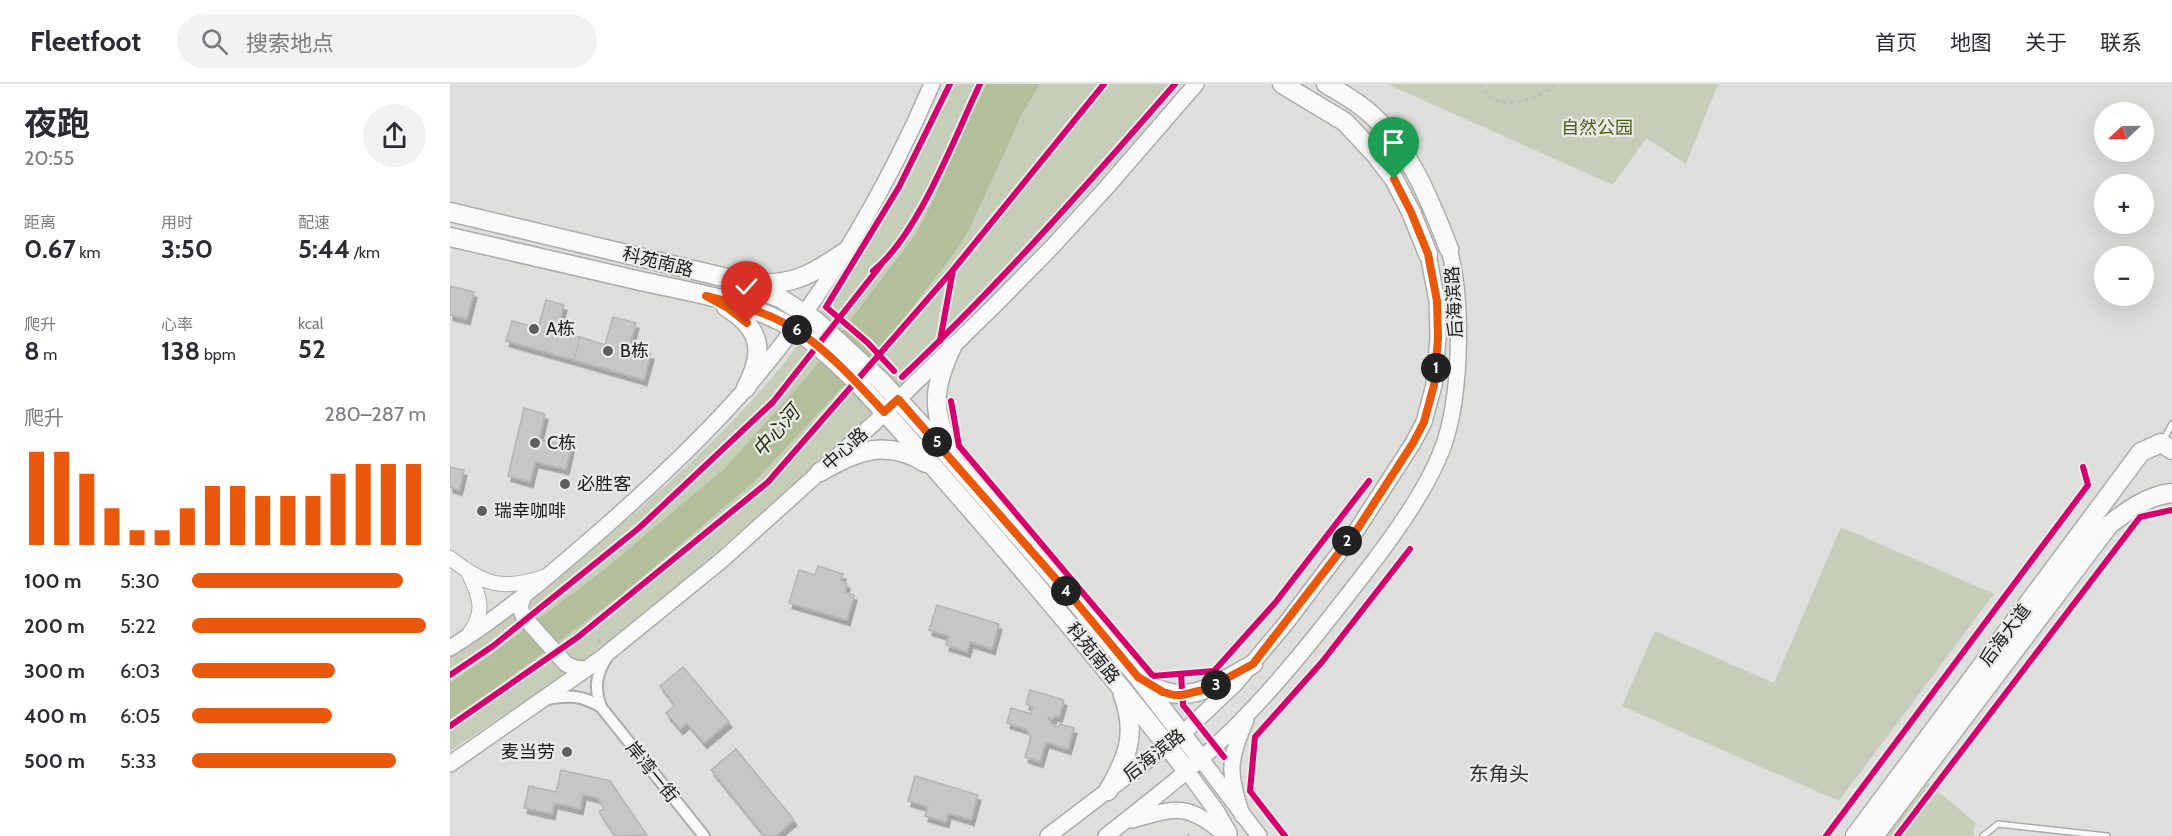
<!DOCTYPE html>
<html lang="zh">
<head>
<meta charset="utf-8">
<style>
  body { margin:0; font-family:Cabin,"Noto Sans SC",sans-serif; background:#f2f2f3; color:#2b2b33; height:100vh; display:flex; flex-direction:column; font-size:22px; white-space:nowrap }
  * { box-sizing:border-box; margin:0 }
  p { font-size:20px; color:#7c7c81 }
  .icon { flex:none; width:33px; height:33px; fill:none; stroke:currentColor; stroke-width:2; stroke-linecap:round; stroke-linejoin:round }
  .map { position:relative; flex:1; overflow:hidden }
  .panel { display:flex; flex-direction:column; background:#fff; width:450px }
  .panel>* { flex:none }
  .needle { width:39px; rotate:248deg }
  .tools { position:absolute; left:1644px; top:18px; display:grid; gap:12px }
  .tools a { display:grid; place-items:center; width:60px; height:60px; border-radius:50%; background:#fff; box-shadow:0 6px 24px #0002; font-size:30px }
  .pin { position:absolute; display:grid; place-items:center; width:51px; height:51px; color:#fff; margin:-62px -26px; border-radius:50% 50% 50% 0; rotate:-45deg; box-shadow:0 0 6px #0007 }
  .pin .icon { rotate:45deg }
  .km { position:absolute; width:30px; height:30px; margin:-15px; border-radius:50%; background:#222; color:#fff; font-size:16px; line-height:30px; text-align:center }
  .round { display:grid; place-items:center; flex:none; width:63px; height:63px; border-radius:32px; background:#f2f2f3 }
  .summary { display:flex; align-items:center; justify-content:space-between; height:102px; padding:0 24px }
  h1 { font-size:33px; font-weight:700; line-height:45px }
  .stats { display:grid; grid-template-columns:repeat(3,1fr); gap:9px; height:102px; padding:6px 24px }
  .stats div { display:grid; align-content:center }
  .stats b { font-size:26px; font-weight:700 }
  .stats small { font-size:16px; font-weight:400 }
  .stats p { font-size:16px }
  .chart { height:168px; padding:12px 24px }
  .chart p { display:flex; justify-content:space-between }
  .chart svg { width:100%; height:108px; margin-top:6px; stroke:#ea580c; stroke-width:6 }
  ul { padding:0 24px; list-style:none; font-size:20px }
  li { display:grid; grid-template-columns:96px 72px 1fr; align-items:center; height:45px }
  li i { height:15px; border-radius:8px; background:#ea580c }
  header { display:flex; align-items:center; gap:36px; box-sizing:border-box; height:84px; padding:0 30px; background:#fff; border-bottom:2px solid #e1e1e2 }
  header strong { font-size:28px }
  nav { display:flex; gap:33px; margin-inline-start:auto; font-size:21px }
  .search { width:420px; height:54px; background:#f2f2f3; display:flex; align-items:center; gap:15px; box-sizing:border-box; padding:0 21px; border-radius:33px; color:#7c7c81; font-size:22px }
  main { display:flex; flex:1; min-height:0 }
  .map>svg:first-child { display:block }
</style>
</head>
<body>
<header>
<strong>Fleetfoot</strong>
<div class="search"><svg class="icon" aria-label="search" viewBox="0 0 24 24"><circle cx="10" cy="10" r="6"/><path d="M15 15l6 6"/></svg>搜索地点</div>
<nav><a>首页</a><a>地图</a><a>关于</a><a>联系</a></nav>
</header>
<main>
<section class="panel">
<div class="summary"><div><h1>夜跑</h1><p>20:55</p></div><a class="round"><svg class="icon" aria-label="share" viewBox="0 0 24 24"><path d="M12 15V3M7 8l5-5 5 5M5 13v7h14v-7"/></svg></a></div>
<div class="stats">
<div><p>距离</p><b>0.67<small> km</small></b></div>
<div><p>用时</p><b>3:50</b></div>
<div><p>配速</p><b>5:44<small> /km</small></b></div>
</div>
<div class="stats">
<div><p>爬升</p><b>8<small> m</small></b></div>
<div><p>心率</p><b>138<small> bpm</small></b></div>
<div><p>kcal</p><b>52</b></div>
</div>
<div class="chart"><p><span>爬升</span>280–287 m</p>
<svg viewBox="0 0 160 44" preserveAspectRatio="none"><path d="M5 44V6M15 44V6M25 44V15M35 44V29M45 44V38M55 44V38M65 44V29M75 44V20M85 44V20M95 44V24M105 44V24M115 44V24M125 44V15M135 44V11M145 44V11M155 44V11"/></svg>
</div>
<ul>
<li><b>100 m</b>5:30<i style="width:90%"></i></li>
<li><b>200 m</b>5:22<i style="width:100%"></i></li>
<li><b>300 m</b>6:03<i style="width:61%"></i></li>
<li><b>400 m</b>6:05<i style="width:60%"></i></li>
<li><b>500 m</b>5:33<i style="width:87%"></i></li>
</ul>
</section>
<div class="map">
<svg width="1722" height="752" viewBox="0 0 1722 752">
  <defs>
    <filter id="shadow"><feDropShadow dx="3" dy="5.5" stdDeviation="0" flood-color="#0004"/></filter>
  </defs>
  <rect width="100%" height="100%" fill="#dededd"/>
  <path fill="#c6ceba" d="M495,0h237c-117,141 -245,272 -382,394 -69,63 -139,124 -214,180 -44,32 -90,63 -136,93v-94c39,-26 76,-56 113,-85 79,-62 157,-131 221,-209 26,-31 46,-68 67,-103 35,-57 69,-114 94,-176z
    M937,0h331l-32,80 -40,-26 -33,47z
    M1391,443l153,67 -155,207 -217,-95 33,-75 119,52z
    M1478,699l48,40 -3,9 2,4h-91z"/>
  <path fill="#b2bf9a" d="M537,0h53l-18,30 -53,116 -19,29 -62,79 -133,143 -134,114 -121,90 -50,34v-36l35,-24 114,-85 126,-106 82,-91 109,-143 19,-37 30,-72z"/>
  <path fill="#c6c6c5" stroke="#b5b5b4" stroke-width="1.5" filter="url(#shadow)" d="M0,202l24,6 -7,27 -17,-4z
    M96,216l18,5 -7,26 23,6 -6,23 -68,-19 6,-20 26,7z
    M163,233l23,6 -7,25 22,6 -7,26 -70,-20 6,-23 25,8z
    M74,324l21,6 -6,25 32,8 -5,22 -31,-7 -5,20 -22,-6z
    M0,383l14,3 -5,20 -9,-3z
    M368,482l25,8 -2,7 6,2 -2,9 9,3 -7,25 -58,-17 10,-33 16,5z
    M487,521l62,19 -7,25 -22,-7 -3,10 -21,-7 3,-9 -20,-6z
    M233,583l46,55 -25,21 -17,-20 -7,6 -14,-16 9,-8 -15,-19z
    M580,606l34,10 -5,17 -5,-2 -1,4 -5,-2 5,9 5,1 2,-3 14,4 -6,21 -22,-7 -6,20 -15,-5 6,-20 -5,-8 -19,-6 4,-15 20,6 2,-7 -7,-3z
    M286,665l58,71 -19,16h-10l-54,-66z
    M111,686l49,11 37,54 -32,1 -16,-24 5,-4 -6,-10 -15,-4 -3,15 -26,-6 -2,11 -28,-6 5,-22 27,6z
    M465,692l63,19 -7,25 -23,-7 -2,9 -21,-6 3,-9 -20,-6z"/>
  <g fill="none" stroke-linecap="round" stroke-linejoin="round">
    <g stroke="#acacac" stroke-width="8">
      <path id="service" d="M1714,355l8,-15
        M1533,752l15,-12 109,12"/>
    </g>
    <g stroke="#acacac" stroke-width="14">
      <path id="minor" d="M97,615c21,-4 35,-4 54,8l103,129
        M151,623c-7,-19 -5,-33 6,-50"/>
    </g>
    <g stroke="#acacac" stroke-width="16">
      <path id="tertiary" d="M0,474c35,27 51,33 94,19
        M18,488c12,24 18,40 1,62"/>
    </g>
    <g stroke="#acacac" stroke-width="18">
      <path id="secondary" d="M74,511l-4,12 3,9 43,48 9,4 11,1
        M0,564c56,-35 107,-79 157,-123 52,-46 103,-94 148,-147 72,-86 133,-191 177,-294
        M751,675l58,77
        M0,680l149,-104 123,-100 151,-136 120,-117 59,-60 54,-59 90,-104
        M737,687l30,41 12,21
        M792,731c-14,-42 -14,-55 4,-95
        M682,736c48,-14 55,-16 95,16
        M598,752l134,-102 53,-50 51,-61 72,-95 55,-85 11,-21 10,-37 4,-47 -1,-37 -9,-47
        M656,752c44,-35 89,-69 129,-109 47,-47 88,-100 129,-153 29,-37 68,-90 82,-136 15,-50 17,-138 3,-189"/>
    </g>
    <g stroke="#acacac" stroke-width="21">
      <path id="primary" d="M832,0l63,38 30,32 19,25 17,33 17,42
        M876,0c14,8 28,16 40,26 42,34 64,90 83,139
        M0,128l277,66 53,20 36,23 65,60 47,51 148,170 62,75 63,82
        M0,153c65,15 130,30 195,45 46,10 95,18 137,40 50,26 104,92 142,134 91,103 179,207 263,315
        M304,199c38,3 59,-9 89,-30
        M276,223c36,22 39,45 20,81
        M498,364c-16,-41 -15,-61 4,-101
        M370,388c37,-22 67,-33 106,-9
        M695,598c39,27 72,3 108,-18
        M658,707c20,-34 29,-58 15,-96
        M1405,752l286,-384 20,-9 11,7
        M1424,752l235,-311c19,-15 38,-29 63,-32"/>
    </g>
    <path stroke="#bdbdbc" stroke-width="2" stroke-dasharray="3 4.5" stroke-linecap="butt" d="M1031,0c3,6 6,12 12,15 19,10 50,-4 65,-15
      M149,558l1,-23
      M738,752l1,-6"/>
    <use href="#service" stroke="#fafafa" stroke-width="5"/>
    <use href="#minor" stroke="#fafafa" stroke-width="10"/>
    <use href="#tertiary" stroke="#fafafa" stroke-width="14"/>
    <use href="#secondary" stroke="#fafafa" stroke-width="15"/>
    <use href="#primary" stroke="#fafafa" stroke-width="18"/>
    <g stroke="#ebece9" stroke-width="10">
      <path id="cycleway" d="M423,187c45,-35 82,-135 107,-187
        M490,257l13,-71 151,-186
        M444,287l-26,-28 -42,-36 73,-120 51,-103
        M452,293c97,-92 185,-192 273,-293
        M501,317l8,45 194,230 61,-5 61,-68 94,-122
        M731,590l2,31 41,52
        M0,591l43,-29 146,-118 134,-126 108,-137
        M0,642l128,-89 190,-155 185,-212
        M835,752l-35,-45 5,-54 67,-75 88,-113
        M1376,752l262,-351 -5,-18
        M1447,752l243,-319 32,-7"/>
    </g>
    <use href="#cycleway" stroke="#d6006c" stroke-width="6"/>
  </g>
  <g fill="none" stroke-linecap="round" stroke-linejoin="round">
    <g stroke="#fff" stroke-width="12">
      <path id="route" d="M297,239l-19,-15 -22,-12c29,7 61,16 87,32 33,20 65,56 91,84l14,-13 178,203 62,75 25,15 11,3h8l25,-6 46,-25 105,-136 55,-85 11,-21 10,-37 4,-47 -1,-37 -9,-47 -17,-42 -17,-33"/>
    </g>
    <use href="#route" stroke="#ea580c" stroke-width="8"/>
  </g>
  <g fill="#5f5f5e" stroke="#ebece9" stroke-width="2">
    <circle cx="84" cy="245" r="6"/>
    <circle cx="158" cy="267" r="6"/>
    <circle cx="85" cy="359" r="6"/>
    <circle cx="115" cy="400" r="6"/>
    <circle cx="32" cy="427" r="6"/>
    <circle cx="117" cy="668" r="6"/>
  </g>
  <g text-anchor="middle" stroke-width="4.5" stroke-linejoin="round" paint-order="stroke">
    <g font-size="18" fill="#4a6010" stroke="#ebece9">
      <text x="1147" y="50">自然公园</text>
    </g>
    <g font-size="18" fill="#1b1b1a" stroke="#ebece9">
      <text transform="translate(208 178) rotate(14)" y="6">科苑南路</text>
      <text transform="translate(1004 218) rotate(-93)" y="6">后海滨路</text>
      <text transform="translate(395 365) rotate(-42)" y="6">中心路</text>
      <text transform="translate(1555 551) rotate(-53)" y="6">后海大道</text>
      <text transform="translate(643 569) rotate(51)" y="6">科苑南路</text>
      <text transform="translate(704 671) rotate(-38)" y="6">后海滨路</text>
      <text transform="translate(202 688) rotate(51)" y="6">岸湾一街</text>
    </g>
    <g font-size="18" fill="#1b1b1a" stroke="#ebece9" text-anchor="start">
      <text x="96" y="251">A栋</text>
      <text x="170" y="273">B栋</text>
      <text x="97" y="365">C栋</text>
      <text x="127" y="406">必胜客</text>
      <text x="44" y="433">瑞幸咖啡</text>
      <text x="105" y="674" text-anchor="end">麦当劳</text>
    </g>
    <g font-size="20" font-style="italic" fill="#222e06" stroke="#ebece9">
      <text transform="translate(326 347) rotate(-49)" y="7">中心河</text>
    </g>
    <g font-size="20" fill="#30302e" stroke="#ebece9">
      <text x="1049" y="697">东角头</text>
    </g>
  </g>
</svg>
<div class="tools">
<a><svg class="needle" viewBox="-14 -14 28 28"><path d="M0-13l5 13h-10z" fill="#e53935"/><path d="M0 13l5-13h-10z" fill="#7c7c81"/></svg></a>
<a>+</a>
<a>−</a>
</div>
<div class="pin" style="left:944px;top:95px;background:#1e9e55"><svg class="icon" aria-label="arrive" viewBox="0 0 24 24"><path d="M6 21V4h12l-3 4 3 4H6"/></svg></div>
<div class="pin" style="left:297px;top:239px;background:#d93025"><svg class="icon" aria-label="check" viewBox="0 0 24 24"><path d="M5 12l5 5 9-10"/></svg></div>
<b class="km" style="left:986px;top:284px">1</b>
<b class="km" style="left:897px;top:457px">2</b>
<b class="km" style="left:766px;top:601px">3</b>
<b class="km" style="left:616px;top:507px">4</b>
<b class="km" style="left:487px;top:358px">5</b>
<b class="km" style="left:347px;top:246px">6</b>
</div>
</main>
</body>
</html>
